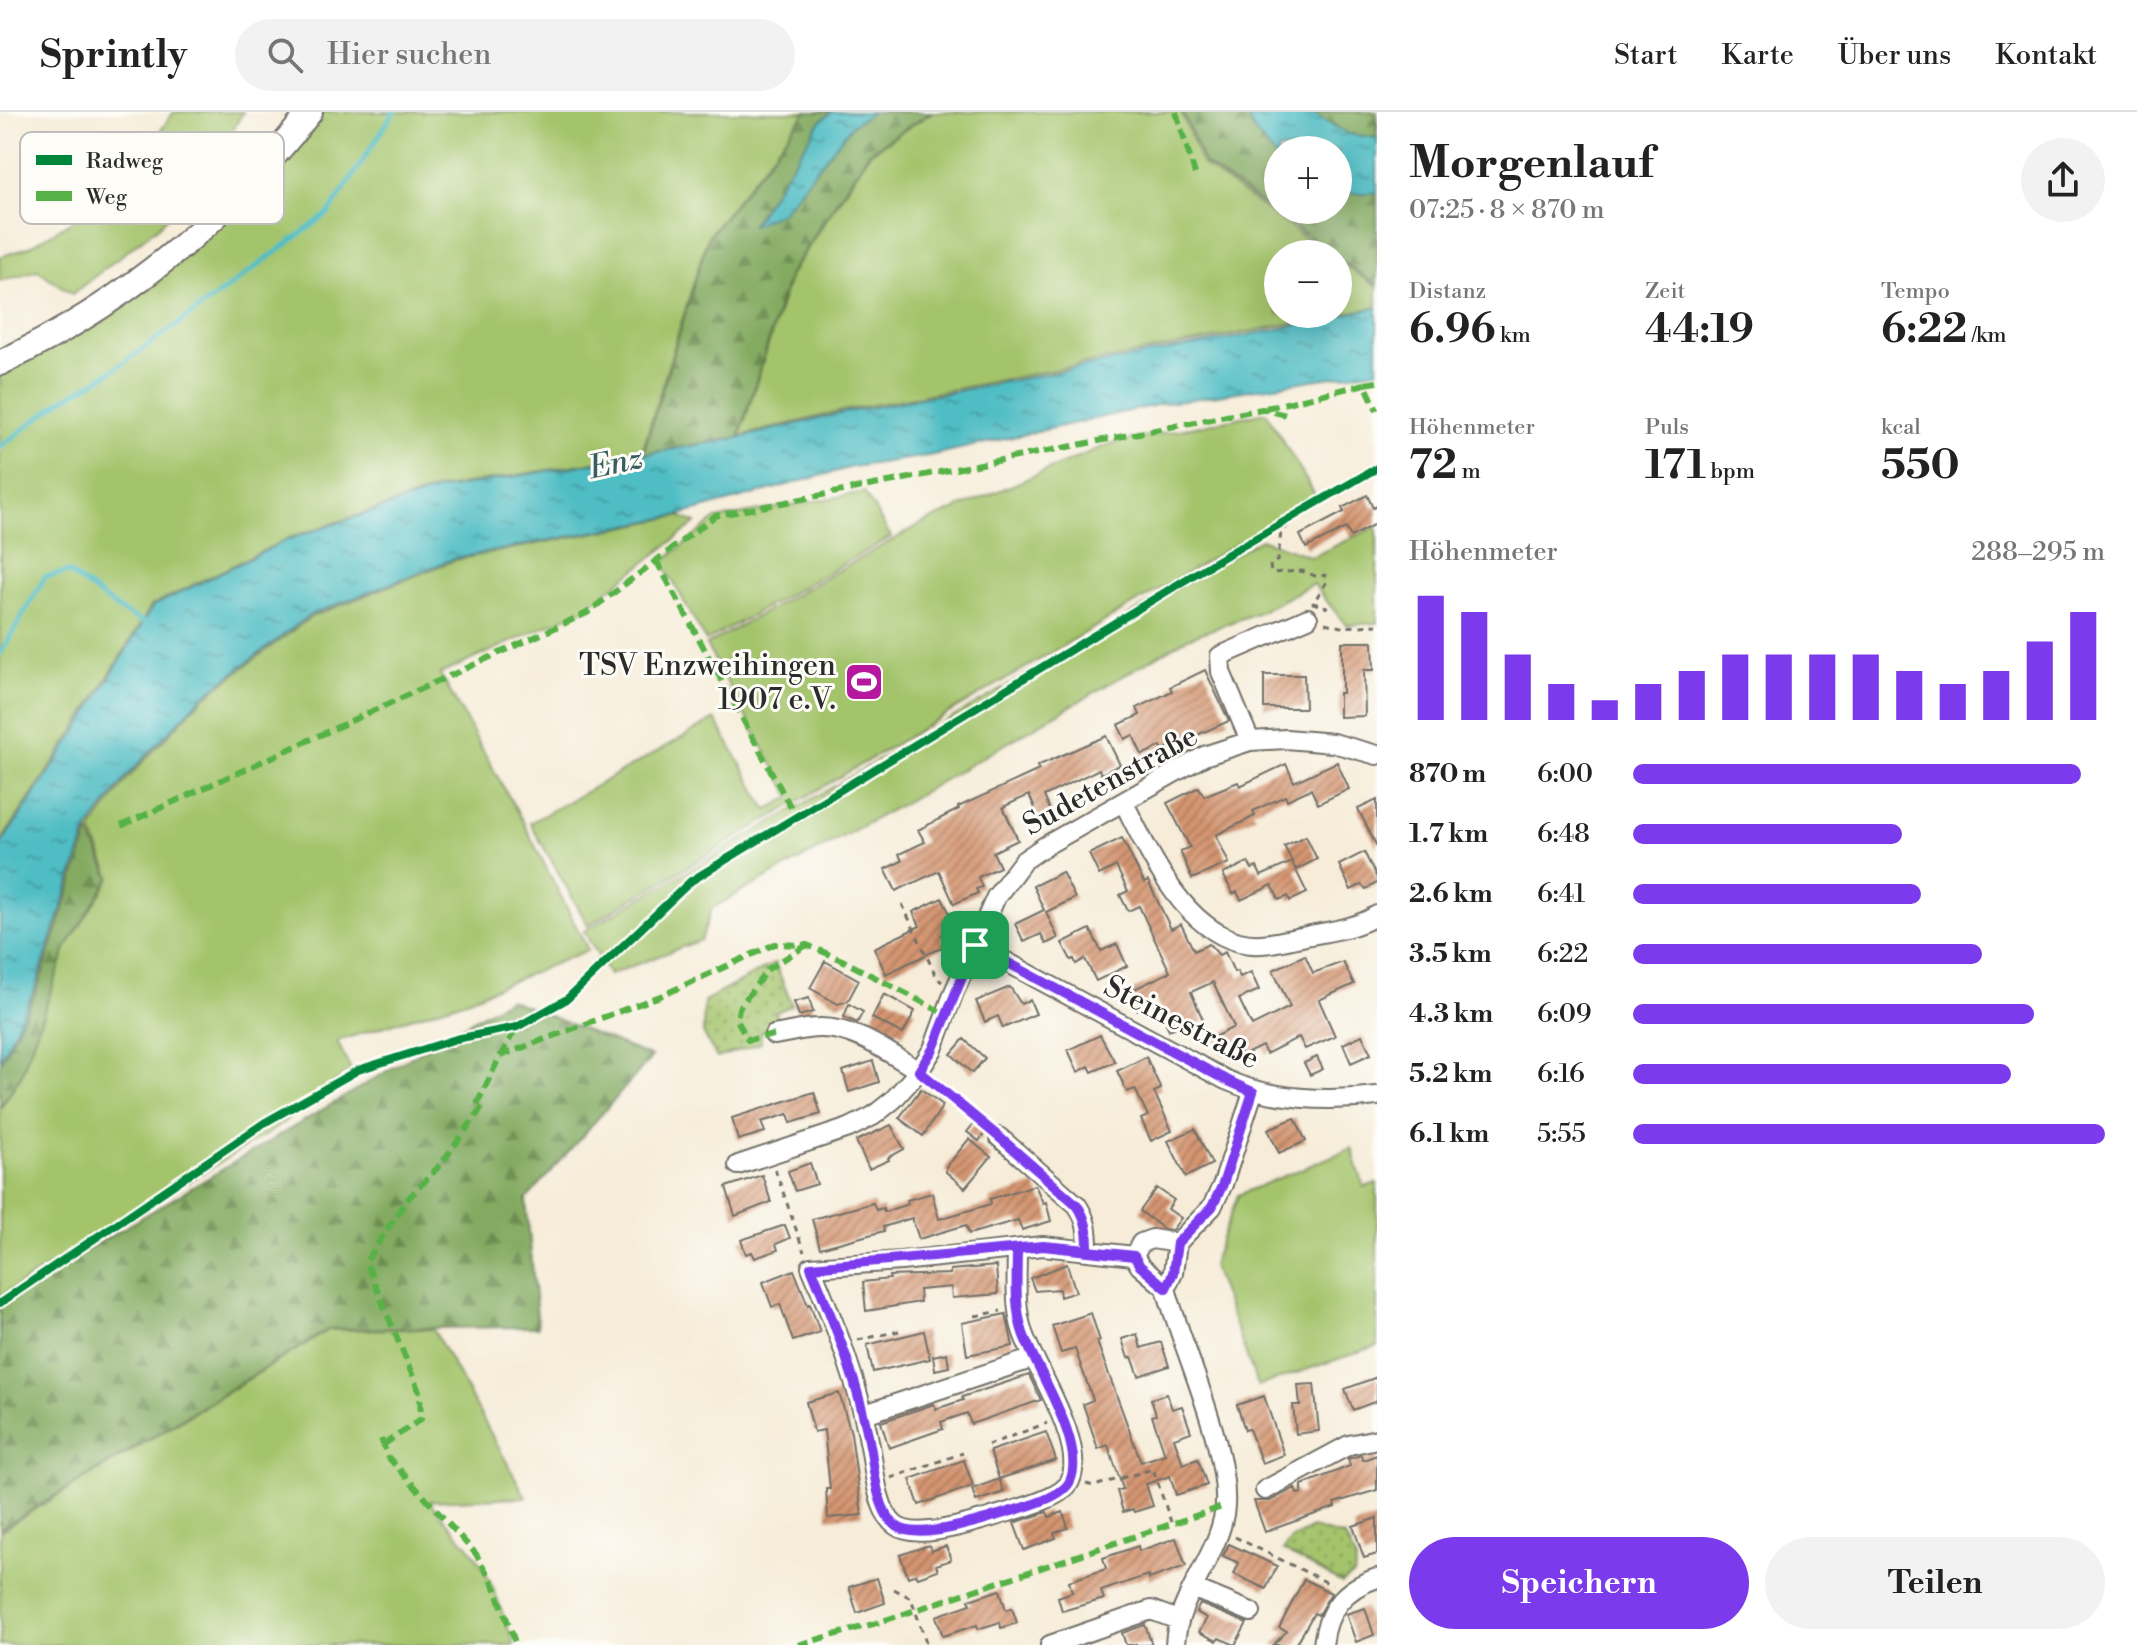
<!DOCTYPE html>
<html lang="de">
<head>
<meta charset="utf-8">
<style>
  body { margin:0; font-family:"Libre Bodoni",serif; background:#f2f2f2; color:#222; height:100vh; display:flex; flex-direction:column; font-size:30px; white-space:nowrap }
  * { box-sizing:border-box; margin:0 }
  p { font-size:26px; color:#767676 }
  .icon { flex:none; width:44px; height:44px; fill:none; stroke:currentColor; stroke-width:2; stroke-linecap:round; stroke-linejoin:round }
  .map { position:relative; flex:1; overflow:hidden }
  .side { display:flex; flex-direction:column; background:#fff; width:760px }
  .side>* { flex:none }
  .buttons { position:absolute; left:1264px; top:24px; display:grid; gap:16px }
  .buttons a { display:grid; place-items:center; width:88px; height:88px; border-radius:50%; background:#fff; box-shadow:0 8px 32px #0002; font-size:40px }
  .pin { position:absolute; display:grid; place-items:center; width:68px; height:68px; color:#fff; margin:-34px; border-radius:16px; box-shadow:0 4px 12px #0006 }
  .round { display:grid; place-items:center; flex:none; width:84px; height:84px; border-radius:42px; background:#f2f2f2 }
  .headline { display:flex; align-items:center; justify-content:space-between; height:136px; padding:0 32px }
  h1 { font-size:44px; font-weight:700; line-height:60px }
  .figures { display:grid; grid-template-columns:repeat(3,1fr); gap:12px; height:136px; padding:8px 32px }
  .figures div { display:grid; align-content:center }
  .figures b { font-size:40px; font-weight:700 }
  .figures small { font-size:22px; font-weight:400 }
  .figures p { font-size:22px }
  .chart { height:224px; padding:16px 32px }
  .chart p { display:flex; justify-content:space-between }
  .chart svg { width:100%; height:144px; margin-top:8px; stroke:#7c3aed; stroke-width:6 }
  .primary-button { display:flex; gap:16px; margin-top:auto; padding:16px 32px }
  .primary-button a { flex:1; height:92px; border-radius:48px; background:#7c3aed; color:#fff; font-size:32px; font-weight:700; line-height:92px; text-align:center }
  .primary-button a+a { background:#f2f2f2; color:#222 }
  ul { padding:0 32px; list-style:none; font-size:26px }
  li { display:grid; grid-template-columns:128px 96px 1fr; align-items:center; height:60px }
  li i { height:20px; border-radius:10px; background:#7c3aed }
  header { display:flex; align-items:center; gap:48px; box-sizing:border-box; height:112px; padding:0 40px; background:#fff; border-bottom:2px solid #e0e0e0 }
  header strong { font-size:38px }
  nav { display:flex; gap:44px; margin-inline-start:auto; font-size:28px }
  .search { width:560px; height:72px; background:#f2f2f2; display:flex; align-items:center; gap:20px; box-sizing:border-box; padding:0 28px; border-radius:44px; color:#767676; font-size:30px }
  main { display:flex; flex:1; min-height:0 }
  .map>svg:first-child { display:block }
</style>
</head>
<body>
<header>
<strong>Sprintly</strong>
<div class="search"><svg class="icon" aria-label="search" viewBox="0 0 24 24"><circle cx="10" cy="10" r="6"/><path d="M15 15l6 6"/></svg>Hier suchen</div>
<nav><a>Start</a><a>Karte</a><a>Über uns</a><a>Kontakt</a></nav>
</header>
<main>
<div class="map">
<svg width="1377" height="1533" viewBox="0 0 1377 1533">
  <defs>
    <pattern id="forest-firs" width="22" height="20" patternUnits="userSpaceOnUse" patternTransform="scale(2)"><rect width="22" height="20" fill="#83aa60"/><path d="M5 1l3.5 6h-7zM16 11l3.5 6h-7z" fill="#6b8b4f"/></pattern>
    <pattern id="park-dots" width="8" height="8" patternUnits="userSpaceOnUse" patternTransform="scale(2)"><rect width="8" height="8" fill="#a4c46c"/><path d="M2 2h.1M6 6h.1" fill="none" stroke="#869f59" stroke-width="1.8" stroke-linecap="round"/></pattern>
    <pattern id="water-ripples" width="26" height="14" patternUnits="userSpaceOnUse" patternTransform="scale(2)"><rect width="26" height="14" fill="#4fbdc4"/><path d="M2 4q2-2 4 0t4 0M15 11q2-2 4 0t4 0" fill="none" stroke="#429a9f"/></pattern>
    <pattern id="building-hatch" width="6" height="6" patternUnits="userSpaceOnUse" patternTransform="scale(2)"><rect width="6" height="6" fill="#d49571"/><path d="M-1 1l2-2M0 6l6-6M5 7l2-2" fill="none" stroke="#ac7a5d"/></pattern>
  </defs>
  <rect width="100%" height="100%" fill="#fdfcf7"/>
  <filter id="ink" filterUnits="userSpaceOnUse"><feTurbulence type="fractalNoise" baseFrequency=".0125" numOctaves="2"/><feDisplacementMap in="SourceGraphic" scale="16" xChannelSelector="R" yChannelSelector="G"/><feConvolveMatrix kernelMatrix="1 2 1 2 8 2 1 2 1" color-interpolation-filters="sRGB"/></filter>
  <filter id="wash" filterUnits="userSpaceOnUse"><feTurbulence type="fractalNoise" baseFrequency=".006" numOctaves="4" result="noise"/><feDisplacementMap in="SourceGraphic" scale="32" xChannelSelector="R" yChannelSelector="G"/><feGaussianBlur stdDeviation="1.8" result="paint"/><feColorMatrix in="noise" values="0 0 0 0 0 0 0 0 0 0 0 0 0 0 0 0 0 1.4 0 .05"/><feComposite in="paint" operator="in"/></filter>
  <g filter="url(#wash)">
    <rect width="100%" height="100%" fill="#f6ecd8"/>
    <path fill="#a4c46c" stroke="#68784c" stroke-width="2" d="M174,0h69l-33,58 -51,56 -87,68 -34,-24 -38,11v-24l29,-10 83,-50z
      M320,0h486l-98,124 -67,218 -204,35 -148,49 -137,67 -73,119 -79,119v-476l98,-50z
      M933,0h248l21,52 126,90h-50v60h60v-53l39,26v20l-530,103 -107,26 50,-161 80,-122z
      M1266,300l50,85 -728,428 -58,-102 185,-104 52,91 24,-13 -85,-152 217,-122 186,-79z
      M864,380l27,45 -185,104 -44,-79 54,-43z
      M679,404l17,7 -112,86 -144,65 83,148 65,128 -124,51 -127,40 14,29 -79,61 -272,165v-187l21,-33 46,-130 44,-68 -20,-48 37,-52 75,-80 108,-81 144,-57z
      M1377,414v97l-31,2 -33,-41 -54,28 -71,26 -291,169 -185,101 -11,32 -92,35 -25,-44 677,-392 51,18z
      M1352,1036l12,39 13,-4v163l-119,40 -46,-121 26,-70z
      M433,1217l93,168 -97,4 46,53 18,33 21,58h-514v-114l329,-201z"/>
    <path fill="url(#forest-firs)" stroke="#576a46" stroke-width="2" d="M806,0h26l-11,9 -68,102 29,-11 71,-88 20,-12h58l-62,40 -80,122 -50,163 -96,17 65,-216z
      M1183,0h62l10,20 23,28v50h60v-17h39v93l-39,-28v-4h-5l-129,-91z
      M1310,0h67v26l-29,-4z
      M89,720l21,46 -43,68 -46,129 -21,32v-43l38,-77z
      M508,887l144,58 -126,143 12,127 -209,2 -329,200v-227z"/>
    <path fill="url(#park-dots)" stroke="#68784c" stroke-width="2" d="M775,851l17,42 -16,7 3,12 -18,8v11l-44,15 -14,-25 1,-32z
      M1312,1416l33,9 11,24 -2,13 -12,9 -59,-32 8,-12z"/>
    <path fill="url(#water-ripples)" stroke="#3d7478" stroke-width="2" d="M832,0h41l-20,12 -71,88 -30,13 69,-104z
      M1245,0h65l38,22 29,4v55h-39v-43h-60v10l-23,-28z
      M1377,195v63l-216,34 -233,52 -76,11 -172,48 -227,44 -143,56 -108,82 -75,79 -40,55 -51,155 -36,74v-214l81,-121 72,-119 136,-67 149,-49 300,-52 110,-26 426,-82z"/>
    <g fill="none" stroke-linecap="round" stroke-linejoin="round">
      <path stroke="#4fbdc4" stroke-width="5" d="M0,335l61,-46 48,-28 83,-59 137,-101 65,-101
        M0,542l45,-77 23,-5 53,39 22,11"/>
    </g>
    <g id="blocks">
      <path fill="url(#building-hatch)" d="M1367,383l6,13 4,-2v17l-26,14 -5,-9 -40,20 -6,-13 44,-23 -2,-4z
        M1342,530h31l1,28h-10l1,46 -26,1v-24h3z
        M1205,558l24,51 -66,29 -2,-4 -19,9 -9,-20 -8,4 -7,-14 22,-10 -3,-7 35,-17 -2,-4z
        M1264,563h40l1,33h-41z
        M1106,624l14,29 -19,9 -2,-5 -55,27 7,16 -12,5 -10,-22 -26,12 15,33 -25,12 7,15 -22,10 4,10 -6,2 2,4 -24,11 -15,-33 -43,20 -11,-22 17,-8 -3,-7 26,-12 -7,-12 41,-21 -1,-2 81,-37 -2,-4z
        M1337,650l12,27 -31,15 -7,-15 -24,11 -2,-4 -32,15 2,5 -39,19 13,28 -37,16 -12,-28 10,-4 -23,-44 32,-16 5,9 34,-14 2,4 46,-22 8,18z
        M1377,688v47l-19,-38z
        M1306,724l11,23 -21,11 -12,-24z
        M1122,726l22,45 4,-2 23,48 10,-5 13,27 15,-7 10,11 6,-3 9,20 3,-1 3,6 11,-5 8,18 -20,9 13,27 38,-19 -17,-37 32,-15 8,18 30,-11 11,22 -35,16 16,36 -30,13 -6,-12 -33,17 -4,-8 -20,10 -4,-8 -15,7 -9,-18 20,-10 -21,-45 -22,10 13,30 -12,6 -3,-6 -20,8 -13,-29 -19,9 -9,-18 42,-20 -31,-66 -11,5 -8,-16 8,-4 -12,-25 -17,9 -10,-21z
        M1364,740l13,26v5l-11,6 -5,-4 -10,5 -12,-25z
        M1248,750l4,7 5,-2 4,9 31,-14 15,31 -17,8 -2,-5 -9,4 -7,-15 -31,15 -4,-8 -4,2 -10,-20z
        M1062,760l13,26 -29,14 12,26 -12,6 -5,-10 -17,8 -9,-18 29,-14 -11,-24z
        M942,786l15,30 -15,7 5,10 -61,29 -12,-26 46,-22 -7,-14z
        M1090,817l11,22 16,-7 10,22 -31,15 -11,-22 -9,5 -2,-5 -3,1 -9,-17z
        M825,849l34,19 -11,21 -10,3 -28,-16z
        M1010,875l11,17 9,-4 6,14 -33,14 -5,-12 -13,6 -9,-21z
        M884,882l31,17 -12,23 -31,-16z
        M809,886l4,14 -14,4 -5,-14z
        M849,892l14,8 -6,11 -13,-6z
        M1100,923l15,27 -23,10 -3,-6 -11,6 -10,-22z
        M1362,923l9,19 -20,9 -8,-19z
        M964,927l21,19 -13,15 -21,-19z
        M1146,945l15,32 -7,3 18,39 -21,10 -10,-22 7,-3 -13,-27 -8,3 -10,-21z
        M1317,945l6,12 -13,6 -6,-12z
        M873,949l6,21 -30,10 -6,-21z
        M921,977l22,16 -20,31 -24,-18z
        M814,980l7,22 -30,9 -3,-9 -13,4 -14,4 4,10 -27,8 -6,-22z
        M1295,1006l11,23 -27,12 -11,-24z
        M975,1010l11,9 -7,10 -12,-9z
        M891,1013l13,24 -16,9 1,2 -20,9 -13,-28z
        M1195,1017l17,35 -26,13 -18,-36z
        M969,1027l22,18 -26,31 -19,-16v-5z
        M810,1051l7,21 -22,7 -7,-20z
        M762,1063l9,27 -36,14 -9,-29z
        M1035,1073l8,18 3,-1 5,19 -29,9 -4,-10 -49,14 -3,-9 -47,14 -7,-21 -29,9 1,4 -64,17 -8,-29 61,-16 3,7 7,-2 1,4 24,-8 -1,-4 25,-7 7,26 52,-15 -1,-5z
        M1157,1076l17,12 -6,9 13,9 -9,12 -8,-1 -24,-18z
        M785,1113l5,13 -14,6 2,6 -23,8 -3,-6 -6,2 -5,-14z
        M1067,1152l9,28 -16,5 -1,-8 -24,2 -5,-13z
        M996,1154l2,28 -46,4 -1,-11 -32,3 1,12 -54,9 -3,-29 27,-3 -1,-3 61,-2v-4z
        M794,1158l14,35 2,-1 10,28 -27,9 -13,-37 -8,3 -9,-25z
        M1091,1201l9,28 -3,1 44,120 24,-8 -13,-38 4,-1 -5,-16 16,-5 5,15 10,-3 9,26 -17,6 9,26 15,-5 9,26 -31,10 -6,-19 -24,8 7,22 -19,6 -1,-3 -10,3 -6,-21 6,-2 -15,-44 -10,4 -15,-45 10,-4 -18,-51 -14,4 -9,-27z
        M1006,1202l7,32 -46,9 -5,-32z
        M924,1219l6,28 -57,13 -6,-27z
        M1137,1222l4,14 20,-6 8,24 -30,10 -7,-19 -4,1 -6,-19z
        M947,1241l2,14 -14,3 -2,-14z
        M1029,1263l12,25 -70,24 -4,-11 -26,9 2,7 -54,19 -8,-26 53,-18 2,5 27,-9 -1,-3z
        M1377,1265v24l-24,9 -8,-21z
        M1314,1272l5,47 -23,3 -3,-29h7l-2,-20z
        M839,1281l12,40 11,82 -34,3 -2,-29h4l-6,-59 -10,2 -8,-30z
        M1264,1284l20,59 -22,8 -13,-34 -4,1 -8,-25z
        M1046,1320l10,28 -57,19 -9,-28z
        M1361,1343l2,5 14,-5v35l-43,13 1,4 -70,25 -11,-31h16l25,-13 2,6 5,-1v-8l48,-19 -2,-7z
        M964,1348l9,26 -54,19 -9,-26z
        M999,1367l5,13 -28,9 -4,-12z
        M1047,1400l2,5 14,-5 5,16 -14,5 2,5 -32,12 -10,-27z
        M1377,1406v36l-13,4 -11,-32z
        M1176,1426l10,28 -37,13 -1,-4 -47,16 3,8 -42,12 -4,-14 14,-5 -3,-11 37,-12 -3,-11 35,-12 1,5z
        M1229,1432l48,22 -11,23 -32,-15 5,-11 -16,-7z
        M929,1433l2,6 15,-5 5,14 -15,5 2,5 -20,7 -2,-3 -8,3 -8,-22z
        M877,1466l8,25 -28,10 -8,-26z
        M1304,1467l27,14 -13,22 -4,-2 -18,32h-23l14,-14 -8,-3z
        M1000,1478l6,20 6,-2 5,15 -16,5 -1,-6 -22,7 -1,-4 -34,11 -7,-20 35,-12 -2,-4z
        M1200,1492l47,19 -12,22 -16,-7 -2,3 -18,-9 8,-14 -11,-6z
        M1365,1496l9,27 -18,7 -10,-28z
        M1145,1513l7,20h-26l-4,-12z"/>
    </g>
  </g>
  <g filter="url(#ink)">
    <use href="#blocks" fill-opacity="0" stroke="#726f68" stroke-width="2"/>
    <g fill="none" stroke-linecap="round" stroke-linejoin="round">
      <g stroke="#726f68" stroke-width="22">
        <path id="minor" d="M1250,629l-29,-69 -1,-16 88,-38
          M1124,691c25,49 57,123 115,139 21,6 47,-2 67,-6 24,-5 51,-8 71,-21
          M975,833l251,135c45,20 103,22 151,16
          M774,923c14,-2 30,-7 45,-7 36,-1 70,25 100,43
          M999,1025l78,68c10,15 11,27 11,45
          M738,1053l111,-37 24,-12 20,-16 26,-29 14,-22 21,-57 42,-95 27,-36 22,-15 159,-90 46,-15 36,-2 47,4 44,12
          M1017,1137c0,28 -3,57 6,84 12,35 64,111 47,148 -8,19 -61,30 -81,37 -22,6 -74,23 -94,7 -17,-13 -21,-54 -24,-74 -11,-64 -35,-124 -60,-184l90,-6 142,-15 91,10
          M1134,1144l7,-13 11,-4 25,4
          M1134,1144l6,10 26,22
          M865,1302l169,-56
          M1265,1378l84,-45 28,-6
          M1193,1476l58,24
          M1050,1533l101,-35 27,10
          M1175,1533c2,-46 38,-82 48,-126 14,-56 -42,-172 -57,-231l7,-15 4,-30 35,-36 11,-23 30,-92
          M1323,1533c4,-36 21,-56 54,-67"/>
      </g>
      <g stroke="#726f68" stroke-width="28">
        <path id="major" d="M0,251c122,-58 227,-144 310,-251"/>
      </g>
      <path stroke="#726f68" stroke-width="3" stroke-dasharray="6 6" stroke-linecap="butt" d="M1293,405l2,3 -14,11 -3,29 -8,5 1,8 31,-2 16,6 7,-2 3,5 -15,23 14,4 -6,3
        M1325,511l16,4 36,-2
        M902,792l35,74 5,4
        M931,970l56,45
        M775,1057l29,83
        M975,1204l26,-5
        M858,1228l46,-10
        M988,1333l59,-22
        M891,1366l72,-25
        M1086,1372l8,2 59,-17 18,53
        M1235,1425l97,48
        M894,1477l17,9 16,47"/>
      <use href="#minor" stroke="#fff" stroke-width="18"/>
      <use href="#major" stroke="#fff" stroke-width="24"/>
      <path stroke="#56b246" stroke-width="6" stroke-dasharray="12 6" stroke-linecap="butt" d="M1176,0l19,62
        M1377,270l-12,2 12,26
        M1266,296l99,-24
        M656,448l140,257
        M121,714l466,-213 128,-97 547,-107 24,6
        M774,923l-26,5 -11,-20 2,-12 29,-39 39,-24
        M500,944l163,-61 112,-51 32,1 35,15 105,55
        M381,1327l7,18 88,97 19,33 21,58
        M383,1333l38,-26 -1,-25 -54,-132 39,-60 36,-38 43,-59 -6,-3 22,-46 17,-29
        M798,1533l82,-23 345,-116"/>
      <g stroke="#fdfcf7" stroke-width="13">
        <path id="cycleway" d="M1017,1137c0,28 -3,57 6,84 12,35 64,111 47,148 -8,19 -61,30 -81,37 -22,6 -74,23 -94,7 -17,-13 -21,-54 -24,-74 -11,-64 -35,-124 -60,-184l90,-6 142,-15 91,10
          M0,1191l264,-180 94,-53 98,-31 61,-12 50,-28 124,-118 527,-321 159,-92"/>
      </g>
      <use href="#cycleway" stroke="#00873e" stroke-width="8"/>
    </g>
  </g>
  <g fill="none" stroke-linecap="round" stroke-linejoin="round" filter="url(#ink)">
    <g stroke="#fff" stroke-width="16">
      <path id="route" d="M975,833l-42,104 -14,22 80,66 78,68c10,15 11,27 11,45l-45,-4 -232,21c25,60 49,120 60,184 3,20 7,61 24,74 19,16 72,-1 94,-7 20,-7 73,-18 81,-37 17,-37 -35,-113 -47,-148 -9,-27 -6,-56 -6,-84l26,-3 91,10 6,10 26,22 7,-15 4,-30 35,-36 11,-23 30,-92 -27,-12 -251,-135"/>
    </g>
    <use href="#route" stroke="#7c3aed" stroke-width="10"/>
  </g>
  <defs>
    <g id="stadium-square" transform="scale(2)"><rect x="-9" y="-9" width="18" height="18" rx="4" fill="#b5179e" stroke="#fdfcf7"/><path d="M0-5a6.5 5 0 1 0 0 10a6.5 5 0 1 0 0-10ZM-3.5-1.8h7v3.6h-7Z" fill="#fff"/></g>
  </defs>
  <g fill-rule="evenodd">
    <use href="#stadium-square" x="864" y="570"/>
  </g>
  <g text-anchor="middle" stroke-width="6" stroke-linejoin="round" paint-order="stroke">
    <g font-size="30" fill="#2b2b2b" stroke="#fdfcf7" text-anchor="end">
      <text x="836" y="563">TSV Enzweihingen<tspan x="836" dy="34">1907 e.V.</tspan></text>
    </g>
    <g font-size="30" fill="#2b2b2b" stroke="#fdfcf7">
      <text transform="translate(1110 668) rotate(-29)" y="10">Sudetenstraße</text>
      <text transform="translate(1182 910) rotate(27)" y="10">Steinestraße</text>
    </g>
    <g font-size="32" font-style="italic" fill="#385e61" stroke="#fdfcf7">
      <text transform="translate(616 350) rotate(-12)" y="11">Enz</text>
    </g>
  </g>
  <rect x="20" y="20" width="264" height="92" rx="12" fill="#fdfcf7" stroke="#bebdba" stroke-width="2"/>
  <rect x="36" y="43" width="36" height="10" fill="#00873e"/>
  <rect x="36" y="79" width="36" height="10" fill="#56b246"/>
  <g font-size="22" fill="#2b2b2b">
    <text x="86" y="56">Radweg</text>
    <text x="86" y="92">Weg</text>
  </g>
</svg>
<div class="buttons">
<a>+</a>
<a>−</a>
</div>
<div class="pin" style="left:975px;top:833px;background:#1e9e55"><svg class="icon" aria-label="arrive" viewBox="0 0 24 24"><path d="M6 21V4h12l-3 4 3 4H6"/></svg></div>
</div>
<section class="side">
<div class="headline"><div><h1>Morgenlauf</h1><p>07:25 · 8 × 870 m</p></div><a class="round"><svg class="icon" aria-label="share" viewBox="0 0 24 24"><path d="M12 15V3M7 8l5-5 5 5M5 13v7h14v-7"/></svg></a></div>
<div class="figures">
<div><p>Distanz</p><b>6.96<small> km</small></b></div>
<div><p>Zeit</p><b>44:19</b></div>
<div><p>Tempo</p><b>6:22<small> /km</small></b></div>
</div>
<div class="figures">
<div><p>Höhenmeter</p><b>72<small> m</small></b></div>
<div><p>Puls</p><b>171<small> bpm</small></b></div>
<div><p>kcal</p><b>550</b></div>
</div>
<div class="chart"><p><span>Höhenmeter</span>288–295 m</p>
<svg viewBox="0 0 160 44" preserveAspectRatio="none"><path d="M5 44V6M15 44V11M25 44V24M35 44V33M45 44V38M55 44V33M65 44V29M75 44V24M85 44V24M95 44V24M105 44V24M115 44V29M125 44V33M135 44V29M145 44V20M155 44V11"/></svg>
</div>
<ul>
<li><b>870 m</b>6:00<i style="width:95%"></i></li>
<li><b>1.7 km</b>6:48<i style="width:57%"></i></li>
<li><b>2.6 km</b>6:41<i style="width:61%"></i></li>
<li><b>3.5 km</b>6:22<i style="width:74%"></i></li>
<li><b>4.3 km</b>6:09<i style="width:85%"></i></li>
<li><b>5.2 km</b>6:16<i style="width:80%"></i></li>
<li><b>6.1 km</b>5:55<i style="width:100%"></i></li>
</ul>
<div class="primary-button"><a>Speichern</a><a>Teilen</a></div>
</section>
</main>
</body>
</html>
